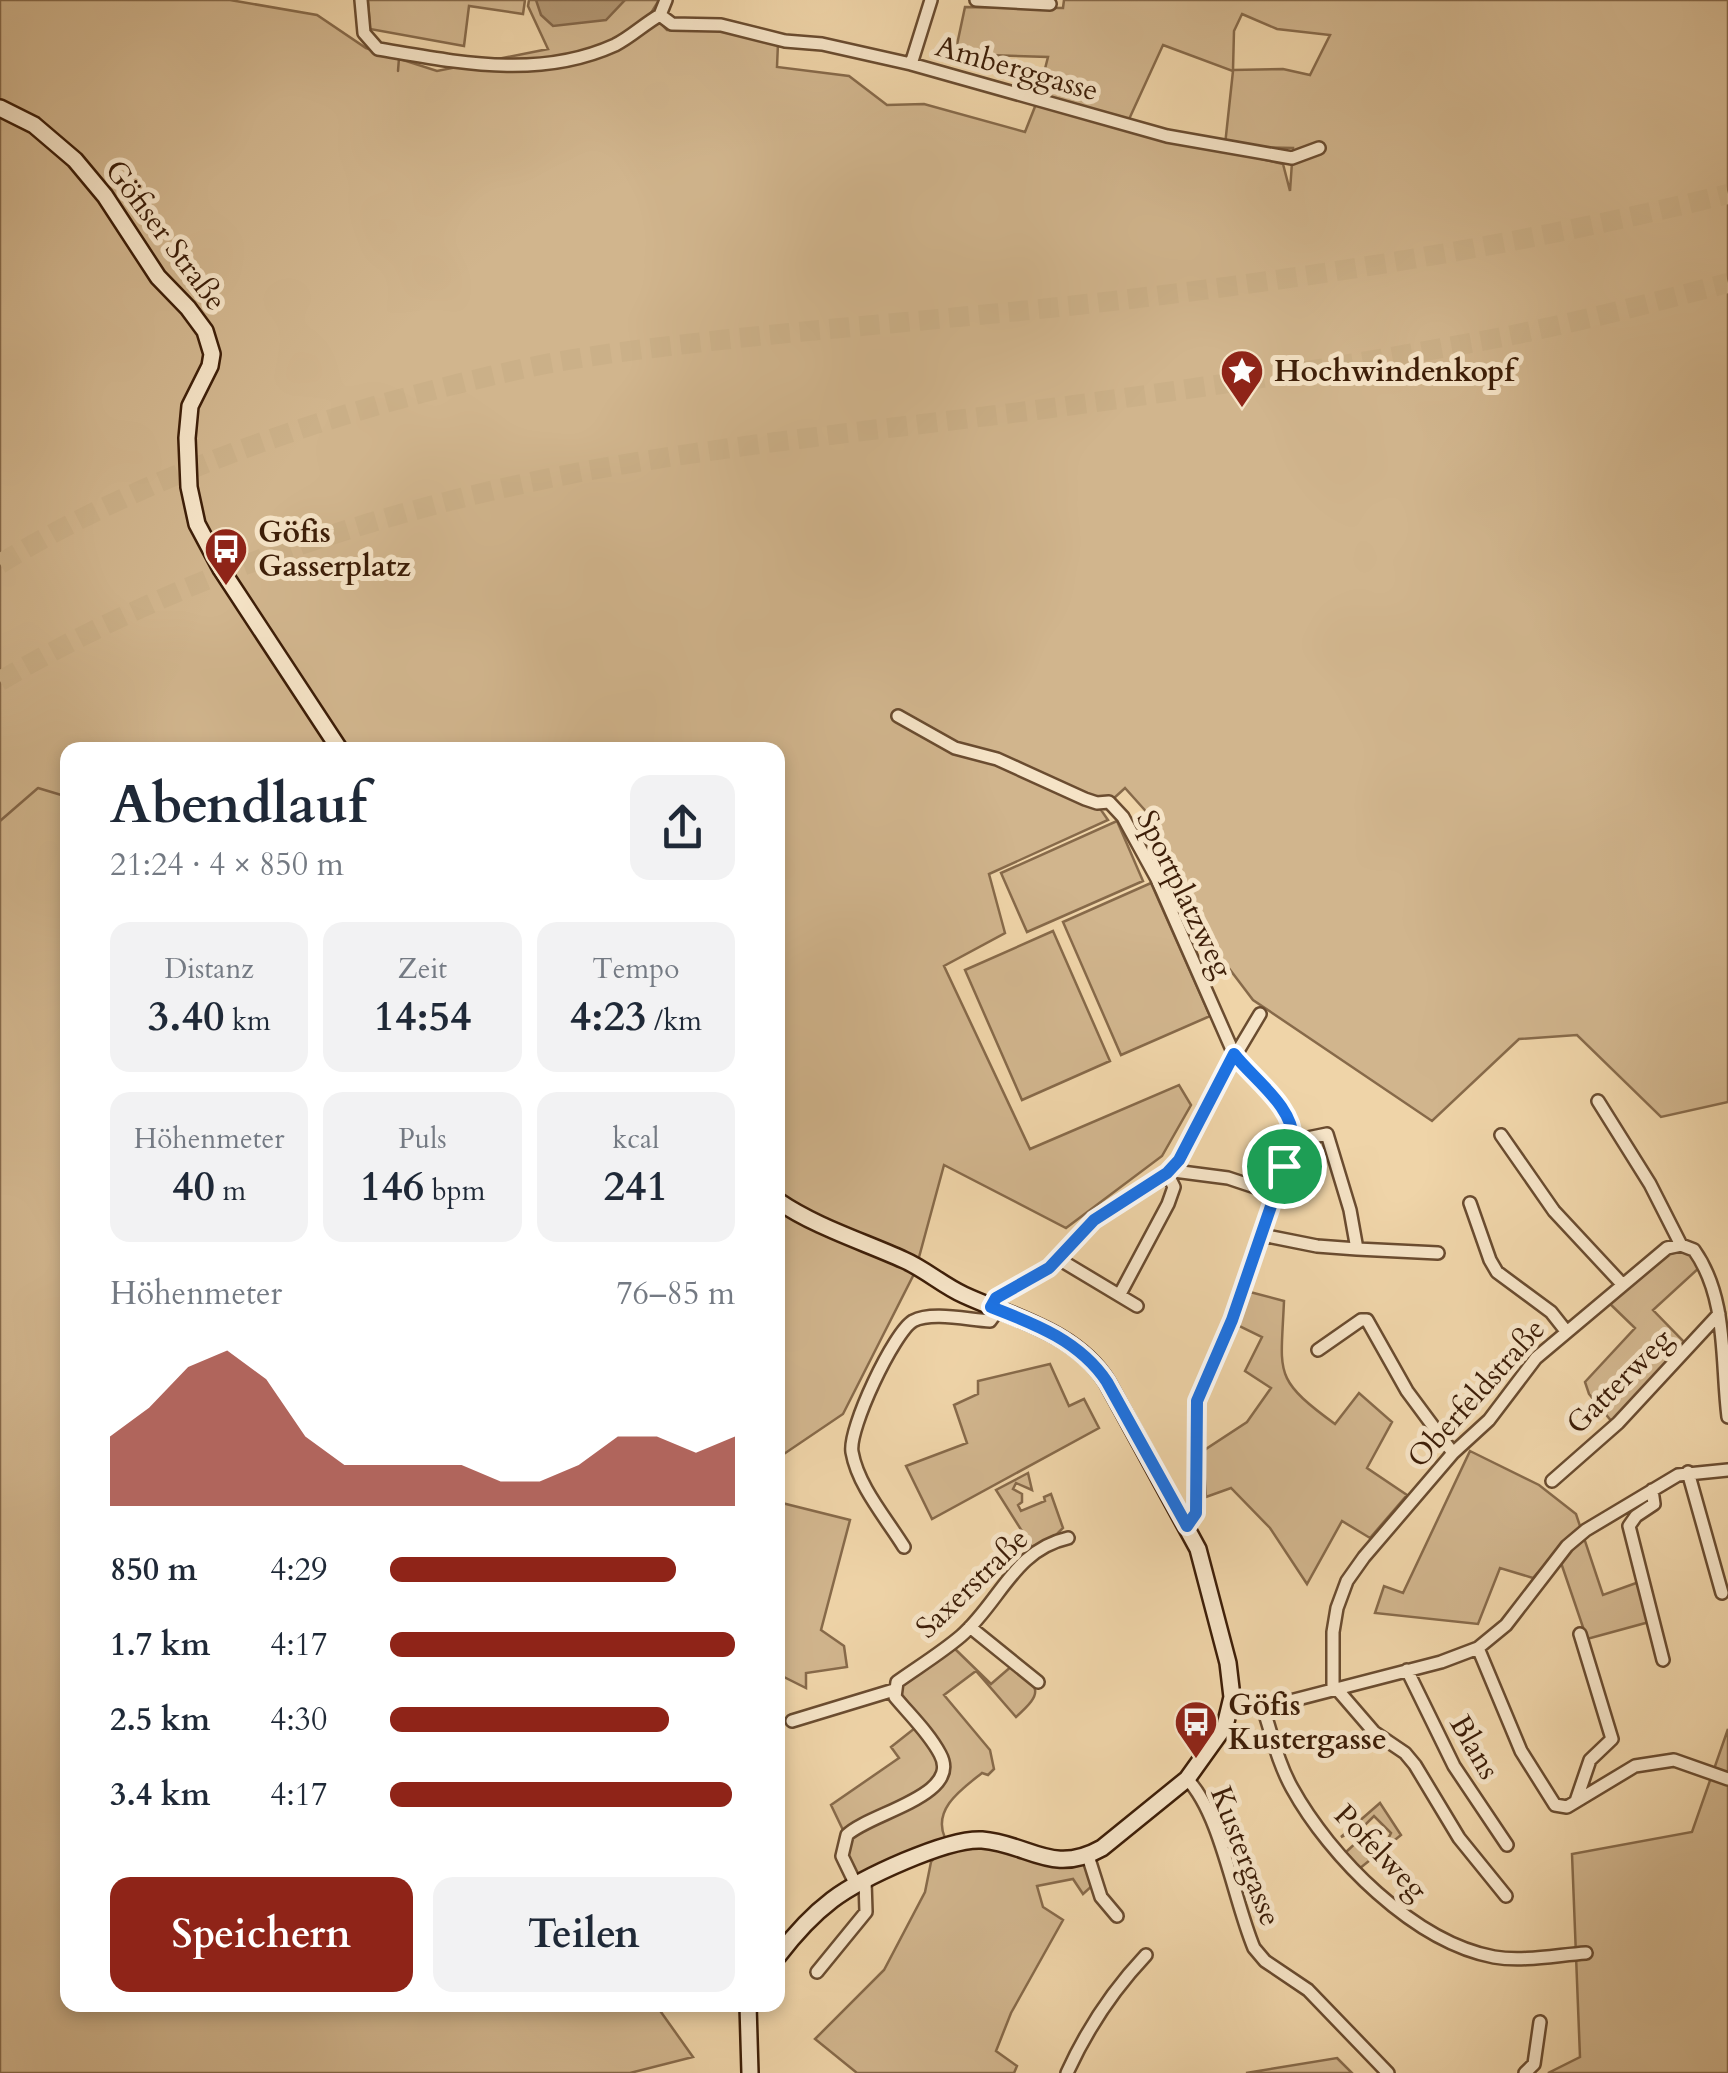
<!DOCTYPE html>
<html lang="de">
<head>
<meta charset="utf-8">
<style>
  body { margin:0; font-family:Cardo,serif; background:#f2f2f3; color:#1f2937; height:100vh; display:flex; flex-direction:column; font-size:38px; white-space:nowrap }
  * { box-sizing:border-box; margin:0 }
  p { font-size:32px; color:#747a83 }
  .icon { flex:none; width:55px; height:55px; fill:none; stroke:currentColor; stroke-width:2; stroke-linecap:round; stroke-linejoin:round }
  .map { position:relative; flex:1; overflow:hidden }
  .drawer { position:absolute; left:60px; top:742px; width:725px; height:1270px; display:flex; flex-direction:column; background:#fff; border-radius:20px; box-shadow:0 5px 15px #0003 }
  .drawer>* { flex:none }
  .pin { position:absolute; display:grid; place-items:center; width:85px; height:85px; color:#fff; margin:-42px; border:5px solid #fff; border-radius:50%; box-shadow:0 2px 10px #0007 }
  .round { display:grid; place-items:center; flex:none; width:105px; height:105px; border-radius:20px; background:#f2f2f3 }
  .headline { display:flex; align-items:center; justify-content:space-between; height:170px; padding:0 50px }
  h1 { font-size:55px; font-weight:600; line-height:75px }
  .metrics { display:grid; grid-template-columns:repeat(3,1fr); gap:15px; height:170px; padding:10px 50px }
  .metrics div { display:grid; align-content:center; border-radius:20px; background:#f2f2f3; text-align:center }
  .metrics b { font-size:42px; font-weight:600 }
  .metrics small { font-size:28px; font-weight:400 }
  .metrics p { font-size:28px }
  .chart { height:280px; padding:20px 50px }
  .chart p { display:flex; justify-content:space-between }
  .chart svg { width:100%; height:180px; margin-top:10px; fill:#8f2418; opacity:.7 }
  .primary-button { display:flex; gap:20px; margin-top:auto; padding:20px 50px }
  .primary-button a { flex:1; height:115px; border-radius:20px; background:#8f2418; color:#fff; font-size:40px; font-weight:600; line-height:115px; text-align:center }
  .primary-button a+a { background:#f2f2f3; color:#1f2937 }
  ul { padding:0 50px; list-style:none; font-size:32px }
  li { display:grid; grid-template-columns:160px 120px 1fr; align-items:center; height:75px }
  li i { height:25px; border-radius:12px; background:#8f2418 }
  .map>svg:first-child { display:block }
</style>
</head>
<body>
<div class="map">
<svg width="1728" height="2073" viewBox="0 0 1728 2073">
  <rect width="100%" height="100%" fill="#efd4a8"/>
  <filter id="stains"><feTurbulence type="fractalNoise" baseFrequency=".002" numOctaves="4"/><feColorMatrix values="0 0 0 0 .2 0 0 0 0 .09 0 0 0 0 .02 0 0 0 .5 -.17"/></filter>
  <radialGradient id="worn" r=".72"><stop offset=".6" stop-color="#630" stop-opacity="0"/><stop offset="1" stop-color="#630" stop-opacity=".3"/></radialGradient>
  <path fill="#d1b58d" stroke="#876a4a" stroke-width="2.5" fill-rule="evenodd" d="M0,0h230l87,15 49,33 71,23 111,-22 -20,-43 1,-6h130l-8,13 16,17 63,1 48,12 -1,24 72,9 38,29 37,-1 101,28 11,-28 12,-47 -93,-3 10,-47 98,1 1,-8h664v1102l-67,15 -84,-82 -58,4 -87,82 -179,-121 -53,-70 -22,-19 -18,-84 -35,-39 -24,22 7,10 -119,54 16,59 -61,33 86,183 149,-64 12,20 -29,51 -96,72 -122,-63 -29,107 -72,142 -65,44v-708h-710v1255h588l37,52 -63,16h-630zM1242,14l35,15 53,6 -20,40 -27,-6 -50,1 1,-39zM1163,45l70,26 -8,74 -100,-17zM1241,147l52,1 -3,43 -7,-27 -43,-10z
    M368,0h157l-2,14 -54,-8 -5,40 -94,-17z
    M1117,821l26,60 -116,51 -26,-59z
    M1151,883l59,133 -89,39 -58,-133z
    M1053,931l57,130 -88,39 -57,-130z
    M1682,1250l8,4 10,13 -47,43 34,35 -74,78 -24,-29 -4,-12 50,-54 -28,-27 54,-44z
    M1250,1292l34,9c-3,73 -12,77 51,123l24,-31 33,29 -25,46 40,27 -37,43 -28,-17 -35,63 -37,-56 -39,-40 -25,9 -3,-46 44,-29 24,-34 -26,-17 17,-34 -25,-12z
    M1050,1364l19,42 15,-7 15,29 -167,91 -26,-53 61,-23 -13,-38 24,-11v-13z
    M1470,1451l69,34 37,29 27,81 36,-13 10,40 -62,17 -30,-88 -24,27 -33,-10 -22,56 -103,-11 9,-27 19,7z
    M1028,1473l4,17 -16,-7 -3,6 9,5v8l-4,3 3,6 24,-10 -1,-4 7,-3 12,34 -8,8 -23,11 -36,-57z
    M778,1502l72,18 -29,110 23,16 3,21 -41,6v15l-28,-14z
    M953,1647l38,37 22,-19c27,23 31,27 3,52l-40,-46 -32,24 46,55 4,19 -6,6 -6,-2c-20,16 -50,36 -37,65l-87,39 -13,-27 7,-16 90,-49c8,-13 8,-21 3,-34l-45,-59 5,-10z
    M915,1728l21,26 3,18 -13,18 -83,40 -12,-25 68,-47 -8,-11z
    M1728,1729v344h-180l32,-16 -8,-203 120,-22z
    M1380,1803l21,32 -42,34 -13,-17 14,-13 11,-4 12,14 8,-16 -17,-17 -11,11 -22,10z
    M971,1845l114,17 8,23 -10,9 -10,-15 -36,7 6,21 20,13 -52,93 -15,38 21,15 -3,7h-157l-42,-34 69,-69 41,-78 6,-30 9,-11z
    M1337,2058l15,15h-106z"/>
  <path fill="#b29672" stroke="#836648" stroke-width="2.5" d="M536,0h89l-19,20 -53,6 -12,-11z"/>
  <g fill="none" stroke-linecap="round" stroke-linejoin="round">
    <path stroke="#836648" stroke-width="2.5" d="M388,56l24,4
      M398,71l1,-13
      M0,821l38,-33 30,9"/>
    <path stroke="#cbb088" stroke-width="20" stroke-dasharray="20 10" stroke-linecap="butt" d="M0,564c151,-93 344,-156 517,-194 67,-15 136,-22 203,-30 140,-15 279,-25 418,-42 199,-24 396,-56 590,-104
      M0,681c188,-110 400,-178 614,-215 162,-28 326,-42 489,-65 130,-18 261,-38 389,-62 80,-15 158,-36 236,-56"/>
    <g stroke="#6a4c30" stroke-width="16">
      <path id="minor" d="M361,0l3,33 14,16c79,13 160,31 237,-4 16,-8 29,-21 45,-30
        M976,0l74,4
        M660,15l12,9 49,1 64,16 37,3 89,20 256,72 125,22 27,-10
        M660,15l6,-15
        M911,64l20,-64
        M898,716l57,32 42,11 88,40 12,4 12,-1 14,15 34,62 77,175 48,53 7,12 4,22 -61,179 -35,81 -1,112 -9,13
        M1598,1101l52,83 31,61
        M1501,1135l53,76 68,73
        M1470,1203l20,57 7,12 54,40 15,19
        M1262,1235l55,11 40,3 -7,-39 -23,-76 -34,7
        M1357,1249l81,4
        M1057,1258l80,48
        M1120,1294l48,-90 6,-17 -7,-14 12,-13 25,-52 56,-94
        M991,1307l5,-9 53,-30 45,-49 73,-46 7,-2 54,7 45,15
        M1318,1350l43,-30h6l40,71 46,62
        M1688,1472l34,121
        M1552,1481l66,-58 101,-109
        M1652,1490l2,14 -18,12 -7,10 34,134
        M904,1547c-18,-29 -46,-61 -52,-95 -4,-23 42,-120 61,-131 19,-10 56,-1 77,0l8,-11
        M970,1627l68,55
        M1478,1648l43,103 34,54 12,2 68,-41 39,-6 54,19
        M1407,1670l47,96 53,79
        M1336,1688l38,44 31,21 10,12 44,73 47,58
        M1333,1689v-57l4,-24 10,-27 17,-24 89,-104 36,-33 47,-62 131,-110 14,-3 13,5c34,48 27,111 34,167
        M1263,1708c9,27 15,55 29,80 38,69 122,154 202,169 29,5 63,-2 92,-4
        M1232,1709l31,-1 178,-46 37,-14 28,-23 61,-79 19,-16 92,-55 50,-5
        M792,1721l102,-31
        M1187,1779c34,35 47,122 67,169l11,13 43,29 80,83
        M1576,1801l14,-41 22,-21 -32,-105
        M1088,1856l13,41 16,19
        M856,1885l-14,-29 5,-21c22,-22 116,-39 93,-81 -11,-21 -30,-39 -45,-57l2,-15c21,-15 44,-29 64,-46 39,-34 53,-86 107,-98
        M817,1972l49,-60 -1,-31
        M1067,2073c20,-44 45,-82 79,-118
        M1525,2073l9,-9 6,-42"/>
    </g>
    <g stroke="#3d1e08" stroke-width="20">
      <path id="secondary" d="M0,108l34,17 41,35 30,36 53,81 30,31 17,23 7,23 -2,12 -20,40 -3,32 2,49 8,37 24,45 119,181
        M778,1201c38,26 84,40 126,59 21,9 38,25 60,35 50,23 112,37 143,87l91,167 30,114 4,34 -7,29 -38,53 -85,69c-50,28 -72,-4 -120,-8 -35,-2 -121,38 -150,60 -21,16 -38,35 -54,56
        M748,2005l2,68"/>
    </g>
    <use href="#minor" stroke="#f5e3c6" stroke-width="11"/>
    <use href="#secondary" stroke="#f5e3c6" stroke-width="15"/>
  </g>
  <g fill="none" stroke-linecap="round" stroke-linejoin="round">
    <g stroke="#fff" stroke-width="20">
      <path id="route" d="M1234,1054c19,25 61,53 59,88l-61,178 -35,81 -1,112 -9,13 -80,-144c-27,-41 -72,-58 -116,-75l5,-9 53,-30 45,-48 73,-47 12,-13z"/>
    </g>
    <use href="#route" stroke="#1a73e8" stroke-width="12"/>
  </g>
  <defs>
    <g id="sight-pin" transform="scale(2.25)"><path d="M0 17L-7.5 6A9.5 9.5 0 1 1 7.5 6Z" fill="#8f2418" stroke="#f5e3c6"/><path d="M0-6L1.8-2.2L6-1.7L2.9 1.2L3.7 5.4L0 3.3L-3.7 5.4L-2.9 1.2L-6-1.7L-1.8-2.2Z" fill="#fff"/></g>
    <g id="bus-pin" transform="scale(2.25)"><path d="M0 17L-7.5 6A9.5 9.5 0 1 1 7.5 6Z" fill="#8f2418" stroke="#f5e3c6"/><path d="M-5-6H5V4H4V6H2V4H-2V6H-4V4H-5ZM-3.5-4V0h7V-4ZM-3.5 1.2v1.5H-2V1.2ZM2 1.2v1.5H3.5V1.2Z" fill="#fff"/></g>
  </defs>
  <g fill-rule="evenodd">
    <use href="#sight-pin" x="1242" y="371"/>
    <use href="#bus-pin" x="226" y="549"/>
    <use href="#bus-pin" x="1196" y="1722"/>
  </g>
  <g text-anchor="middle" stroke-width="10" stroke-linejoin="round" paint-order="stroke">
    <g font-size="30" fill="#3d1e08" stroke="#f5e3c6">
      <text transform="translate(1017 68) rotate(16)" y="10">Amberggasse</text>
      <text transform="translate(166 235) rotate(53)" y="10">Göfiser Straße</text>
      <text transform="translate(1185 894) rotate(64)" y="10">Sportplatzweg</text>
      <text transform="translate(1619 1381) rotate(-45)" y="10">Gatterweg</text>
      <text transform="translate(1476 1393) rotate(-48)" y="10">Oberfeldstraße</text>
      <text transform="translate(972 1583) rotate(-44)" y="10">Saxerstraße</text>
      <text transform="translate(1475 1747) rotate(60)" y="10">Blans</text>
      <text transform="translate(1381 1852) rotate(46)" y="10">Pofelweg</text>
      <text transform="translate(1246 1856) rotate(69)" y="10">Kustergasse</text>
    </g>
    <g font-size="30" font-weight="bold" fill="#3d1e08" stroke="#f5e3c6" text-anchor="start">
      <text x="1274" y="381">Hochwindenkopf</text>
      <text x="258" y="542">Göfis<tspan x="258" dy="34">Gasserplatz</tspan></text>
      <text x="1228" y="1715">Göfis<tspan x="1228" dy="34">Kustergasse</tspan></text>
    </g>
  </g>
  <rect width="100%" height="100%" filter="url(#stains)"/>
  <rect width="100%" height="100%" fill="url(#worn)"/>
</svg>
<div class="pin" style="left:1284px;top:1166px;background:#1e9e55"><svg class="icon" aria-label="arrive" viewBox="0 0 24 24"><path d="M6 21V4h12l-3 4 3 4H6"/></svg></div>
<section class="drawer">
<div class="headline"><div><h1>Abendlauf</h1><p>21:24 · 4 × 850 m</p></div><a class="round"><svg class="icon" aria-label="share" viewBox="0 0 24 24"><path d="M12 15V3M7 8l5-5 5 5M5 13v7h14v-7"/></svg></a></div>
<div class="metrics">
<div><p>Distanz</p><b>3.40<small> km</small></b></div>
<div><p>Zeit</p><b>14:54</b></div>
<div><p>Tempo</p><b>4:23<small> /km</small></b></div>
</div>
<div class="metrics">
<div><p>Höhenmeter</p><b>40<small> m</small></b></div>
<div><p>Puls</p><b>146<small> bpm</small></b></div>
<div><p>kcal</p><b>241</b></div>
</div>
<div class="chart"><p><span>Höhenmeter</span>76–85 m</p>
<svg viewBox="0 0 160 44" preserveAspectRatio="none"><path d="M0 44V27L10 20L20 10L30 6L40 13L50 27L60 34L70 34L80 34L90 34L100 38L110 38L120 34L130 27L140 27L150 31L160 27V44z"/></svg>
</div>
<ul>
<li><b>850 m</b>4:29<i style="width:83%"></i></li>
<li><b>1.7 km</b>4:17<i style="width:100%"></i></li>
<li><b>2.5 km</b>4:30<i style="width:81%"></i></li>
<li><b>3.4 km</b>4:17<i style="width:99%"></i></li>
</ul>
<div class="primary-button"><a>Speichern</a><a>Teilen</a></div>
</section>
</div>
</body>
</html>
